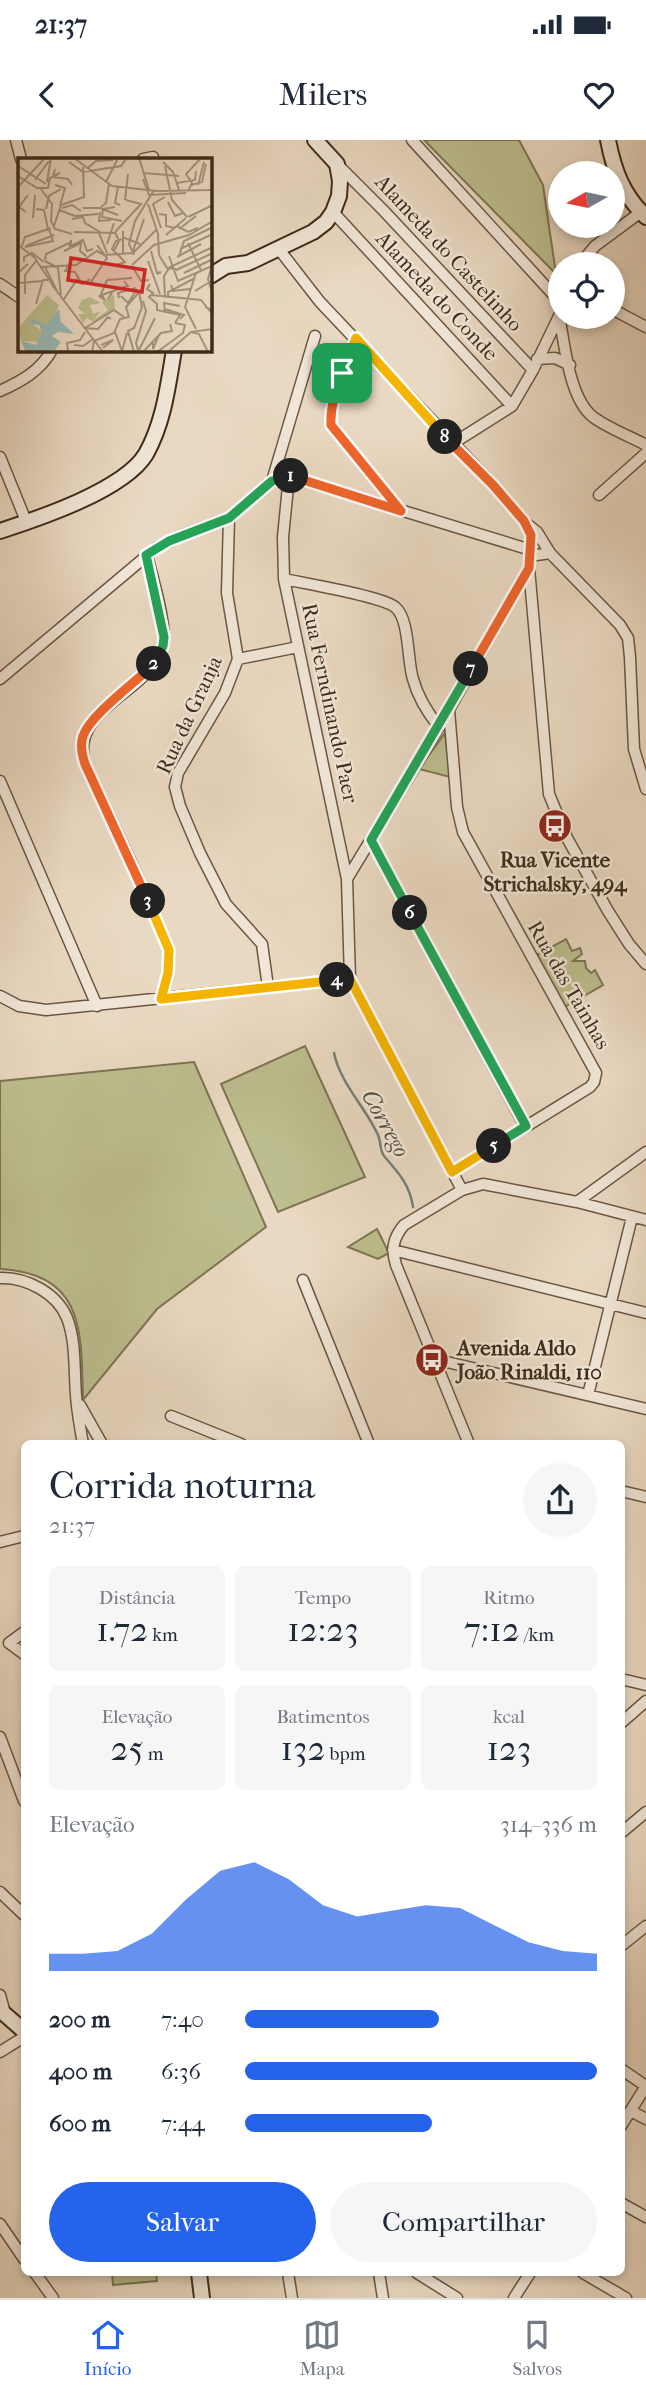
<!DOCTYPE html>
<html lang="pt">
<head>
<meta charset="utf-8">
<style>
  body { margin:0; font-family:"IM FELL French Canon",serif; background:#f6f6f7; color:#1f2937; height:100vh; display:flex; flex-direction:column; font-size:26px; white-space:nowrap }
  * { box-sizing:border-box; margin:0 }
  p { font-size:23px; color:#747a83 }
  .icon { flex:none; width:38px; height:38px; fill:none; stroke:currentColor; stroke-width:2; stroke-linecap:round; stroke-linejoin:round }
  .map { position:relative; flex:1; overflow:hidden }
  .side { position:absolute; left:21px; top:1300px; width:604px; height:836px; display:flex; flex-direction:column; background:#fff; border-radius:10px; box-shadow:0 4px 10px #0003 }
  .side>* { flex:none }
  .needle { width:46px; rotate:261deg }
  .controls { position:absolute; left:548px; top:21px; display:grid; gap:14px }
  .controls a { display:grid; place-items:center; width:77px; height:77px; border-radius:50%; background:#fff; box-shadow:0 4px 10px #0003; font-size:35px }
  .pin { position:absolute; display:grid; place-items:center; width:60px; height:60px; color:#fff; margin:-30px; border-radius:14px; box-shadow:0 4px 10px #0006 }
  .km { position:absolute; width:35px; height:35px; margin:-18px; border-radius:50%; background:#222; color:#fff; font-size:19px; line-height:35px; text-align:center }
  .round { display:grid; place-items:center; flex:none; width:74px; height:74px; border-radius:37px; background:#f6f6f7 }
  .head { display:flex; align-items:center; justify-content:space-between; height:119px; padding:0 28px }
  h1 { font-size:38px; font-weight:600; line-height:52px }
  .stats { display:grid; grid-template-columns:repeat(3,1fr); gap:10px; height:119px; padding:7px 28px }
  .stats div { display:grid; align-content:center; border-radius:10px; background:#f6f6f7; text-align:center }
  .stats b { font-size:35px; font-weight:600 }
  .stats small { font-size:19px; font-weight:400 }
  .stats p { font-size:19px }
  .chart { height:196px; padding:14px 28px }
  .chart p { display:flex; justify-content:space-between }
  .chart svg { width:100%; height:126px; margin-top:7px; fill:#2563eb; opacity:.7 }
  .cta { display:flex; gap:14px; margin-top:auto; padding:14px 28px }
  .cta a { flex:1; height:80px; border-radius:42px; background:#2563eb; color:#fff; font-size:28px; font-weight:600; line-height:80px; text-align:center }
  .cta a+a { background:#f6f6f7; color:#1f2937 }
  ul { padding:0 28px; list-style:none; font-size:23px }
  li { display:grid; grid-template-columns:112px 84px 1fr; align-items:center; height:52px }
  li i { height:18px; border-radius:9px; background:#2563eb }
  .status { display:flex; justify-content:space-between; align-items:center; height:49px; padding:0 35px; background:#fff; direction:ltr }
  .status svg { height:19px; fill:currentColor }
  header { display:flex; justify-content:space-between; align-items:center; height:91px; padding:0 28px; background:#fff; font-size:32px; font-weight:600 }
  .tabs { display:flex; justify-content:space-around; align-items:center; height:98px; border-top:2px solid #e0e1e3; background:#fff; font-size:19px; color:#747a83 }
  .tabs a { display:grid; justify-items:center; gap:4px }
  .tabs .active { color:#2563eb }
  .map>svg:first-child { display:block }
</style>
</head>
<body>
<div class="status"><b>21:37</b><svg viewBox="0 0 49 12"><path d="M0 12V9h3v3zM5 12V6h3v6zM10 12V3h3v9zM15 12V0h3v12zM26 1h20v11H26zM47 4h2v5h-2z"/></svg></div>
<header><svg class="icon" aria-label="back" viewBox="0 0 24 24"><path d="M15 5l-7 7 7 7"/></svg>Milers<svg class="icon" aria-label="heart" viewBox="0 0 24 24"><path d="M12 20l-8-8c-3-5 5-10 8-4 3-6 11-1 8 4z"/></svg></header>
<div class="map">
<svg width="646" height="2158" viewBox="0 0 646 2158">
  <rect width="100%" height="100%" fill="#ead9c2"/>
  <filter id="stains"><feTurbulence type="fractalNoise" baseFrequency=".00286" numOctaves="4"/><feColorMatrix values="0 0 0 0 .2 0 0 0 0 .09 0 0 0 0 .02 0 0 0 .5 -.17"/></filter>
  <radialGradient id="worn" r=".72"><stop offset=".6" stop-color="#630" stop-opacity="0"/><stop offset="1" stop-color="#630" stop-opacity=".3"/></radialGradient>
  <path fill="#bdbe8f" stroke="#7e7554" stroke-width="2" d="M424,0h95l24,45 13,89z
    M445,593l5,44 -31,-8z
    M566,799l6,12 8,-3 2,6 -9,7h12l1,7 5,5 4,-3 8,15 -40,23 -30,-51z
    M305,906l60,131 -87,35 -57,-128z
    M194,922l72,165 -109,82 -74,91c-2,-67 3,-126 -83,-131v-188z
    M377,1089l12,24 -11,6 -30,-12z
    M112,2133h44l1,8 -44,4z"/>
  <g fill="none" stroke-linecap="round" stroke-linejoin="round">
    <path stroke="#748178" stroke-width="2.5" d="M334,913c7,32 31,53 44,82 3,7 2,16 6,21 14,16 26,29 29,51"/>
    <g stroke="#6a5744" stroke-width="13">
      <path id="street" d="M16,0l5,19
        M412,0l148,162
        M143,19l10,-2
        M338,25l45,45 150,160
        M333,72l179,194
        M278,108l42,54 173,183 31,36 7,14 -2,33 -90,159 -92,152
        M580,124l15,-18 46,-34
        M0,144l19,13
        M612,169l34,18
        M559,176c6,29 10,82 34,101 15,11 36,19 53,28
        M356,198c-10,27 -27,58 -25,87l70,86
        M537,219l18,-1 15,7
        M0,251c22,-10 40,-20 52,-41
        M452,304l60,-38 21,-36 27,-56
        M0,317l26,64
        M289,336l-6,61 1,42 63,300 3,100 112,211
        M272,341l43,-145
        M599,355l47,-42
        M229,378l-2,75 11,66 -13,34 -47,80 -3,14 5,19 20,47 26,51 36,40 6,43
        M527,384l10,8 13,21
        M147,415c5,22 20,69 16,90 -9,46 -95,62 -78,119l46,98 38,87 -1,24 -7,26
        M530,416l20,-3 70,72 8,13 2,19 4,92 12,40
        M529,428l20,226 18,44 41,73 21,33 17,20
        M284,439c23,5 96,17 111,28 15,12 12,54 18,72 5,19 14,33 26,48
        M238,519l60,-12
        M0,539l156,-131 27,-13 46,-17 43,-37 17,-5 242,74
        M449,570l8,97 6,25 133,241 -2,9 -4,5 -138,85
        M0,641l97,225
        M371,700l154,286
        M0,856l19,10 27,4 304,-31
        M577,1062l69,-50
        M393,1110l253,63
        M0,1138c26,-1 57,15 67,40 9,23 7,52 9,77 1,16 4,32 7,49
        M303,1140l66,164
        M434,1219l212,50
        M588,1255l44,-178
        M80,1265l22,39
        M171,1276l70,28
        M469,1304l-73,-179c-5,-16 -3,-27 8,-40l58,-35 21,-6 94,18 69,18
        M621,1351l25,6
        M0,1402l24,-6
        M24,1492l-15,11 15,11
        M621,1539l25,6
        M621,1583l25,-22
        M0,1597l24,64
        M621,1693l25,-21
        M0,1752l24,23
        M621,1806l25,-20
        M0,1855l5,18
        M0,1912l24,-15
        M621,1929l25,17
        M631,1971l15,8
        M621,1986l25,-40
        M621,2063l25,14
        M0,2084l24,35
        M35,2133l18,25
        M288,2133l4,25
        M379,2133l4,25
        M417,2133l40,25
        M583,2133l43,25
        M514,2158l16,-25"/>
    </g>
    <g stroke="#3f2c1a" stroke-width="18">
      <path id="secondary" d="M608,0c6,31 15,55 38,77
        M210,136l16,-10 22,-3 65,-31 13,-10 7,-10 6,-16 1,-15 -3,-17 -22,-24
        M0,391c40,-13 124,-41 146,-77 18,-32 22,-69 28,-104
        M0,1870l24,21
        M199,2133l3,25"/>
    </g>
    <use href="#street" stroke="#f1e6d7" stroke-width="10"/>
    <use href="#secondary" stroke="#f1e6d7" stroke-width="14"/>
  </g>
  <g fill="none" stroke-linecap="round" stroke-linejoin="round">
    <g stroke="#fff" stroke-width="14">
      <path id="split-1" d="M291,336l110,35 -70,-86c-1,-18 5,-35 11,-52"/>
    </g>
    <g stroke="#fff" stroke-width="14">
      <path id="split-2" d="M154,524l9,-18 1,-9 -18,-82 23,-14 60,-23 43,-37 19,-5"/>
    </g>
    <g stroke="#fff" stroke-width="14">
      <path id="split-3" d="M148,761l-63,-137c-3,-9 -5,-19 -2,-28 8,-22 53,-54 71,-72"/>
    </g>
    <g stroke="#fff" stroke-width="14">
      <path id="split-4" d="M148,761l21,49 -1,23 -7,26 176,-19"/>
    </g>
    <g stroke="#fff" stroke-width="14">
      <path id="split-5" d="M337,840l13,-1 102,193 42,-26"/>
    </g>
    <g stroke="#fff" stroke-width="14">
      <path id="split-6" d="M410,773l116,213 -32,20"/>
    </g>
    <g stroke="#fff" stroke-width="14">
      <path id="split-7" d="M410,773l-39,-73 100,-171"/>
    </g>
    <g stroke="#fff" stroke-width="14">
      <path id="split-8" d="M445,297l48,48 31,36 7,14 -2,33 -58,101"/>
    </g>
    <g stroke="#fff" stroke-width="14">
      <path id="split-9" d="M342,233l14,-35 89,99"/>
    </g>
    <use href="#split-1" stroke="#f0652b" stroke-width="9"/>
    <use href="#split-2" stroke="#22a559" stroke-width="9"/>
    <use href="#split-3" stroke="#f0652b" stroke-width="9"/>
    <use href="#split-4" stroke="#f5b400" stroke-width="9"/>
    <use href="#split-5" stroke="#f5b400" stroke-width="9"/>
    <use href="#split-6" stroke="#22a559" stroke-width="9"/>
    <use href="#split-7" stroke="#22a559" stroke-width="9"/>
    <use href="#split-8" stroke="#f0652b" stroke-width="9"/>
    <use href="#split-9" stroke="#f5b400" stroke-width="9"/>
  </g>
  <defs>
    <g id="bus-disc" transform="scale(1.75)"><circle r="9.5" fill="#8f2418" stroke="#f1e6d7"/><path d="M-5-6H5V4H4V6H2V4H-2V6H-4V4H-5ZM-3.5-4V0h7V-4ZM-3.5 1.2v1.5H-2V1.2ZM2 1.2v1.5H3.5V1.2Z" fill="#fff"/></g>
  </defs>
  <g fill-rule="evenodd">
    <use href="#bus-disc" x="555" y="686"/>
    <use href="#bus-disc" x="432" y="1220"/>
  </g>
  <g text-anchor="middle" stroke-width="5" stroke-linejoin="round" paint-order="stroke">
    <g font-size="21" fill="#3f2c1a" stroke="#f1e6d7">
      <text transform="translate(449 113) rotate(47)" y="7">Alameda do Castelinho</text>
      <text transform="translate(437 156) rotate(47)" y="7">Alameda do Conde</text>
      <text transform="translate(330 563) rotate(78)" y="7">Rua Ferndinando Paer</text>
      <text transform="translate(189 575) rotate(-65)" y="7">Rua da Granja</text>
      <text transform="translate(569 845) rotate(60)" y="7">Rua das Tainhas</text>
    </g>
    <g font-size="21" font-weight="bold" fill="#3f2c1a" stroke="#f1e6d7">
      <text x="555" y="727">Rua Vicente<tspan x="555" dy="24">Strichalsky, 494</tspan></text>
      <text x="457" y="1215" text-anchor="start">Avenida Aldo<tspan x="457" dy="24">João Rinaldi, 110</tspan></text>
    </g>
    <g font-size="23" font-style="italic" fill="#555041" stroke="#f1e6d7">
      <text transform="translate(386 983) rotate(61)" y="8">Corrego</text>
    </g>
  </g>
  <g transform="translate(18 18)">
    <rect width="194" height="194" fill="#ead9c2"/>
    <path d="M29,137l12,10 -5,13 -8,7 -13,-6 -2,4 11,8 -3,11 -18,-1 -3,-13zM96,137l1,15 -22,12 -6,-4 -4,5 -5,-9h7l-7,-6 4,-8 8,-3 11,6 -11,2 3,9 8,-3 -7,9 14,-10 -6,-8z" fill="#bdbe8f"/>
    <path d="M41,151l2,13 13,12 -16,-2 -6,4 9,6 -6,8 -29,2 -5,-11 15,4 6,-13 -3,-7 -10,-1 3,-6 14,7z" fill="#98bab7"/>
    <path fill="none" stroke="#a6947f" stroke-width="2" d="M56,0l38,28 45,5 54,-1M121,0l10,32M51,4l14,10 38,-6 5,-7M145,4l10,10 6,18M0,8l28,18M147,8l7,34 15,17M70,10l8,-7 17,-1M37,11l-2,8 15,2 4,6M126,15l35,3M0,18l19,12M125,21l6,16 37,-2M17,22l14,-19M29,24l4,-24M88,24l12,-24M159,25l18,-3 1,-9M37,27l10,3 -5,18M173,27l11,-3 4,-18M180,27l6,-23M0,29l27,-29M100,29l-3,16 5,2M18,30h12l2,-10 10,-5M23,31l11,15 -1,17 4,8 17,5M170,33l4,-8 -6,-9 15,-16M107,42l3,-26M130,46l10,30 1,21M83,49l5,-4 3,-19M97,49l-12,2 -1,8 20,4M152,49l-2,-5 7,14 8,-3M44,50l10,-3 9,6M65,50h17l18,7M18,51l8,1 4,19M28,51l3,-13 12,-7M41,52l16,6 23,-2M8,54l-7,-5 9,-12M82,54l-1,9 12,-1M141,56l7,1v11l9,2M170,59l25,-12M15,60l2,-23M54,61l11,-2 2,6 15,9M36,68l7,-21 23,-8 -1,-30M159,68l11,6 10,-4M143,70l-8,-24 12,-7M161,71l17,-13M105,73v22M56,74l41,1M97,74l26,-28 -15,-4M81,75l8,20M148,77l20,-17M53,82v6l12,-6 4,11 6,-2M170,85l13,27M89,86l7,-21M0,87l16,12 20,30M4,88l3,-9 26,-9M8,88l28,-11M7,89l28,-6 -4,-12M162,91l33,-15M46,93l17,-8 -1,8 6,5M96,93l5,-10 -4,-9M115,93l11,-32M133,93l6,22 4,-1 -4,2M115,95l24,-24M116,97l-5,-11 6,-23 19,-31M141,97l8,13 9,1M151,98l9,25 34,-15M161,98l5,-15 29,-14M159,99l24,-13M27,102l1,-6 23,-11 1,4M27,103l13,7 3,27M130,103l12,33M6,104v-5l8,-4 12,9M98,107l9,-3 -13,-13 4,-8 9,-3 15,6M114,107l22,-20 35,-10 24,-14M194,107l-4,14 5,17M50,108l-3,5 10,1 7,12 8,-5M114,108l9,15 8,-1M23,109l35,-2 21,-14 7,4 29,-2M27,109l12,24M158,112l37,-17M166,115l29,-14M89,122l25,-2M73,124l16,-24 -10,-13M0,125l25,-2M0,125l1,-11 9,-8M132,126l-3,5 6,4 -4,4 8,7v6l23,5 -5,8M34,127l51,67M153,127l2,6 17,-2M177,133l18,-11M7,136v-19l11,-14M133,137l50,5 12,15M81,138l28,-10M81,138l6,4 -4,-6 6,-14M103,138l7,7 9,-14M101,140l-1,-5 18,-5M147,140l-1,-22 6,-9 43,-20M150,140v-6l27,-14M46,141l14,-21M90,141l5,-8 15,-5 -4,-5M18,146l7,-24h5M187,149l8,3 -1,-14M147,151l19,6 -4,4M147,154l-1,-9 16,3M67,170l29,-18 10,7M67,170l13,1 10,-12 3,2M178,171l-11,-22 11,-34M97,174l7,19 5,-18M173,174l8,2 9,18M135,185v6l6,-14M56,187l9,1 10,-7M83,187l12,-5 -10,8M120,192l-2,-7 10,-32 -3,-10M121,192l16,-32M50,194l-1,-9 13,-3 5,-8M74,194l2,-11 20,-8 6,-14 9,-2 -3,-10 14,-16M116,194l-6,-21 6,-3 8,-21 -3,-15M125,194l18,-19 11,-2 -2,-7M139,194l26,-19 2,-8 -10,-2M150,194l23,-20 22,-3"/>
    <path fill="#d62828" fill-opacity="0.15" stroke="#d62828" stroke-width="3.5" d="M53,100l74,12 -3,22 -74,-12z"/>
    <rect width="194" height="194" fill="none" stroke="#3f2c1a" stroke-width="3.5"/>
  </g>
  <rect width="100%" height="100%" filter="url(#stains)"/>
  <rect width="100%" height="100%" fill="url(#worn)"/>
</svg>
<div class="controls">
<a><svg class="needle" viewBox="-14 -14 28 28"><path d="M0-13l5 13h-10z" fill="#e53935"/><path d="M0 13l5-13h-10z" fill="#747a83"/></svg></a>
<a><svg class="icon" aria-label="locate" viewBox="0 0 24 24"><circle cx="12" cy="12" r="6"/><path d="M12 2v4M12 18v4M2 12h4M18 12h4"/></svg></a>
</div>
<div class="pin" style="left:342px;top:233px;background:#1e9e55"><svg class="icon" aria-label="arrive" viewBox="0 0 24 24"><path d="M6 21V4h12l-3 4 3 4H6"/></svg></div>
<b class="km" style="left:291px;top:336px">1</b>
<b class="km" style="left:154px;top:524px">2</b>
<b class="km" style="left:148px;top:761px">3</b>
<b class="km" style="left:337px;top:840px">4</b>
<b class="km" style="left:494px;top:1006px">5</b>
<b class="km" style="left:410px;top:773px">6</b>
<b class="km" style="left:471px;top:529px">7</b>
<b class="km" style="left:445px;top:297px">8</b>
<section class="side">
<div class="head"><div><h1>Corrida noturna</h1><p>21:37</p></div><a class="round"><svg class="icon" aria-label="share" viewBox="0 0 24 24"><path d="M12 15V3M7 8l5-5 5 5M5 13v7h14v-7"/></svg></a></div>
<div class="stats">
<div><p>Distância</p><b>1.72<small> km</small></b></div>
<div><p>Tempo</p><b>12:23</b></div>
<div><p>Ritmo</p><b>7:12<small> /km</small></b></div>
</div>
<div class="stats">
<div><p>Elevação</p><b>25<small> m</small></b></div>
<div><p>Batimentos</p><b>132<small> bpm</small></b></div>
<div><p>kcal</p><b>123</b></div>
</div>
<div class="chart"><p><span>Elevação</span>314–336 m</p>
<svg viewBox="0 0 160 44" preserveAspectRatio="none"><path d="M0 44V38L10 38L20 37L30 31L40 19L50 9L60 6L70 12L80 21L90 25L100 23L110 21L120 22L130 28L140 34L150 37L160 38V44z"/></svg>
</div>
<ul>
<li><b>200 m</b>7:40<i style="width:55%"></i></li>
<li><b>400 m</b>6:36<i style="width:100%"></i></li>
<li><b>600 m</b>7:44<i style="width:53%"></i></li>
</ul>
<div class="cta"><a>Salvar</a><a>Compartilhar</a></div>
</section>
</div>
<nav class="tabs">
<a class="active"><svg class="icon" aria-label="home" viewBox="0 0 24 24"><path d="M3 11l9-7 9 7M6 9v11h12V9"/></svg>Início</a>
<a><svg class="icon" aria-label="map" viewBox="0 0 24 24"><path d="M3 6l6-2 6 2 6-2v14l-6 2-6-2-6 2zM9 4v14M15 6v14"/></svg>Mapa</a>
<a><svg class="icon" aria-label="saved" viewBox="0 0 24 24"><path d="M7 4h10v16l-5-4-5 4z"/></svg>Salvos</a>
</nav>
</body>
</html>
